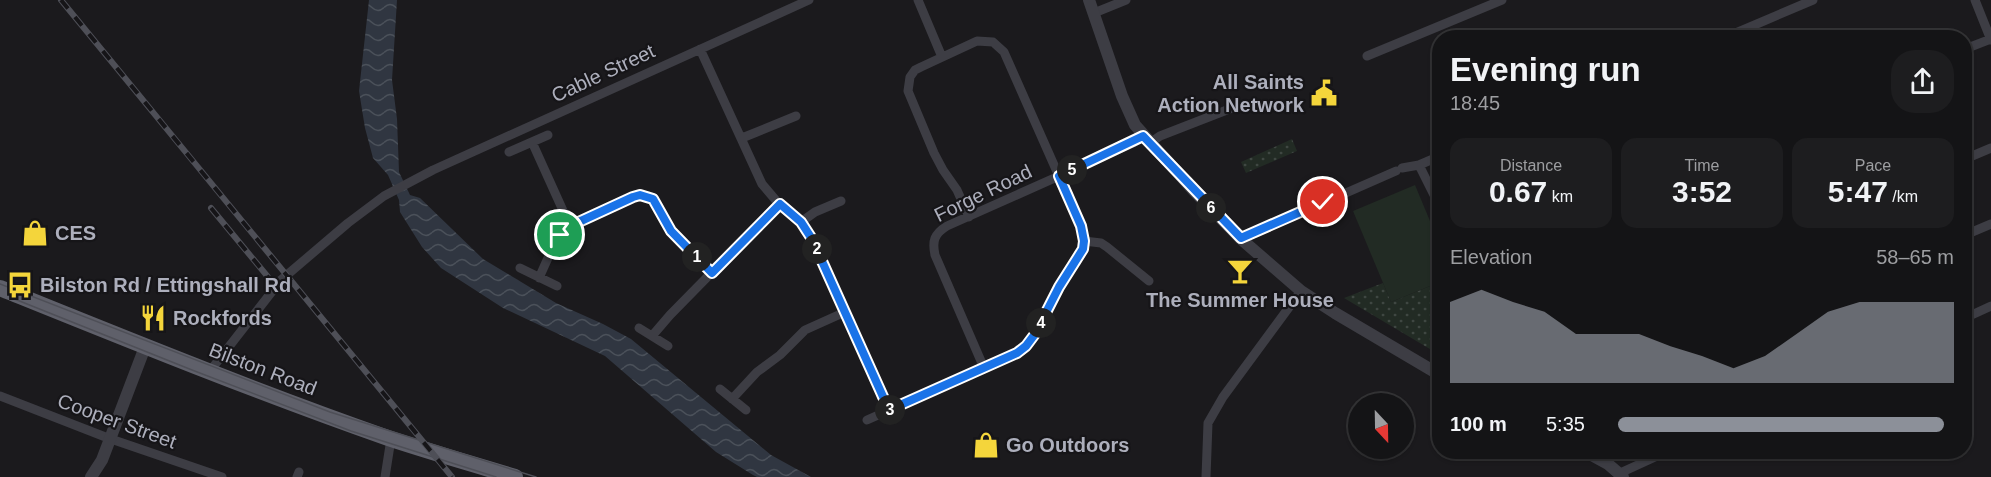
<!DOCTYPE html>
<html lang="en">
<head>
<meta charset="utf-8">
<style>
  body { margin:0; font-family:Arial,sans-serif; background:#1d1d1f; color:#f1f3f6; height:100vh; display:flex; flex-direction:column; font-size:22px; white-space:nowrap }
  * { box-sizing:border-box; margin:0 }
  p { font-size:20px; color:#9d9ea1 }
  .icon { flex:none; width:33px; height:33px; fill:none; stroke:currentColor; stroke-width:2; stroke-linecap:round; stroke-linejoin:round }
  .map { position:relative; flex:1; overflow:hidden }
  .sheet { position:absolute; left:1432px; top:30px; width:540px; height:429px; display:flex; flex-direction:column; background:#141416; border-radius:24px; box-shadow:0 2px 4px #0004,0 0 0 2px #333335 }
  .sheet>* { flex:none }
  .needle { width:39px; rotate:158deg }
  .fabs { position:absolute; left:1348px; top:393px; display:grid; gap:12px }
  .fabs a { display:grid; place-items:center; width:66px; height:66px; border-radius:50%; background:#141416; box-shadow:0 2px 4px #0004,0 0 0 2px #333335; font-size:30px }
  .pin { position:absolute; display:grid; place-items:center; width:51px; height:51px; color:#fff; margin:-26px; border:3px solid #fff; border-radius:50%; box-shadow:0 2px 6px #0007 }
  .km { position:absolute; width:30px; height:30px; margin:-15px; border-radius:50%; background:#222; color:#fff; font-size:16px; line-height:30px; text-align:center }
  .round { display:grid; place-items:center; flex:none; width:63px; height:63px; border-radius:24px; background:#1d1d1f }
  .head { display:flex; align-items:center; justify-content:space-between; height:102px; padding:0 18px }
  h1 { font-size:33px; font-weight:800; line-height:45px }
  .stats { display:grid; grid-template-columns:repeat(3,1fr); gap:9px; height:102px; padding:6px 18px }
  .stats div { display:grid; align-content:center; border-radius:15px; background:#1d1d1f; text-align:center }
  .stats b { font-size:30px; font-weight:800 }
  .stats small { font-size:16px; font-weight:400 }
  .stats p { font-size:16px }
  .chart { height:168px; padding:12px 18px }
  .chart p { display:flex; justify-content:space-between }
  .chart svg { width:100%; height:108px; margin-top:6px; fill:#8c9099; opacity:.7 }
  ul { padding:0 18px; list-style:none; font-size:20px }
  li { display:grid; grid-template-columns:96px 72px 1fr; align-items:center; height:45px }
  li i { height:15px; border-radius:8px; background:#8c9099 }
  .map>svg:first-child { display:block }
</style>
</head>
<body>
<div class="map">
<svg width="1991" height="477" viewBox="0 0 1991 477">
  <defs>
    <pattern id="park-dots" width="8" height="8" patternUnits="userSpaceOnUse" patternTransform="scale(1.5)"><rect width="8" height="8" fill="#222b24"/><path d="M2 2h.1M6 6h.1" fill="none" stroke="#3f4742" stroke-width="1.8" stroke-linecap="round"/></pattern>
    <pattern id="water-waves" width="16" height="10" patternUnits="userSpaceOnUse" patternTransform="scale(1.5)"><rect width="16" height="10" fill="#303641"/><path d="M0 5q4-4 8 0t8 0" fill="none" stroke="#4b515a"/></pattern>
  </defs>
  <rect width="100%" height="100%" fill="#1b1a1d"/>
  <path fill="url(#park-dots)" d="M1292,139l5,12 -51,22 -5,-11z
    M1440,282v73l-96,-57 39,-15 8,19z"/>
  <path fill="#222b24" d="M1415,185l25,60v37l-49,20 -38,-91z"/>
  <path fill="url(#water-waves)" d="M369,0h28l-5,80 5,39 2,53 11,23 10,3 63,61 73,44 47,21 28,15 140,116 40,22h-54l-4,-2 -37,-23 -111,-96 -102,-48 -62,-40 -19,-21 -22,-35 -1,-12 -11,-25 -15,-17 -8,-30 -6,-37z"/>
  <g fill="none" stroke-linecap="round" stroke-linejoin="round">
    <path stroke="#3d3d44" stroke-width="9" d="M918,0l24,57
      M1975,0l16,40
      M1094,13l32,-13
      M1724,38l89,-38
      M700,49l62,135 17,20 22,18 11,17 77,171
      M1965,49l26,-10
      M1367,56l135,-56
      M742,138l54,-22
      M532,142l38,84 -14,14 -17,38
      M1150,143l10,-7 72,-28
      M509,152l39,-17
      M1965,159l26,-11
      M1419,165l21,42
      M1402,168l17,-3 21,-9
      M801,222l14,-10 26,-11
      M570,226l63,-29 7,-2 13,4 18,32 41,42
      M1965,235l26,-11
      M1241,239l155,-68
      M1084,241l17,2 6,4 42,34
      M520,268l37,18
      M1965,318l26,-12
      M639,328l29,18
      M652,336l18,-21 109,-111
      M984,368l-49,-113c-3,-14 -1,-21 12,-29l186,-83 10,-7
      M210,371l71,-91 67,-57 36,-27 49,-26 376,-170
      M720,389l26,21
      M0,396l108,42 114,39
      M732,399l25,-27 23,-17 25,-25 40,-18
      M867,420l151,-67c21,-17 28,-45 42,-68 7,-11 19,-22 23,-36 2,-7 1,-15 -2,-23l-77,-174 -11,-10 -16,-1 -56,26 -6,3 -5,7 -2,14 26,62 9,17 14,20 12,27
      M1620,473l46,-21
      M297,477l2,-5
      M385,477l6,-38
      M1206,477l2,-54 15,-26 78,-106"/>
    <path stroke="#3d3d44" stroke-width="12" d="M1089,0l33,96 13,29 59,66 47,48 60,52 34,22 105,62
      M1586,452l22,12 15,13
      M91,477l11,-17 43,-113"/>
    <path stroke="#5f606a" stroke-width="16" d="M0,288c129,52 257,104 388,150 42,14 85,26 127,39"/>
    <path stroke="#4e4f57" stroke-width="1.5" d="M0,284l330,128 206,65
      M12,298l180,72 159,61 145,46"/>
    <g stroke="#4e4f57" stroke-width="6">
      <path id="rail" d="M61,0l391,477
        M211,208l57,69"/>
    </g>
    <use href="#rail" stroke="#161518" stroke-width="4" stroke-dasharray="11" stroke-linecap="butt"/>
  </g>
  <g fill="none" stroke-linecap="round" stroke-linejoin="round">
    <g stroke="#fff" stroke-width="12">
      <path id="route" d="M560,235l10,-9 63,-29 7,-2 13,4 18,32 41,42 68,-69 21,18 11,17 77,171 128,-57 9,-7 9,-12 24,-47 24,-38 1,-8 -3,-15 -22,-50 84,-40 98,102 82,-36"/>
    </g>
    <use href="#route" stroke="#1a73e8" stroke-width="8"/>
  </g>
  <defs>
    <g id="civic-bare" transform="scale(2.07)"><path d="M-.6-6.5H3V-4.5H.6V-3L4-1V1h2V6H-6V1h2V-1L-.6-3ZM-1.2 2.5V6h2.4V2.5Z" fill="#f4d53b" stroke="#161518" stroke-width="2.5" paint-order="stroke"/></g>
    <g id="shop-bare" transform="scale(2.07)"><path d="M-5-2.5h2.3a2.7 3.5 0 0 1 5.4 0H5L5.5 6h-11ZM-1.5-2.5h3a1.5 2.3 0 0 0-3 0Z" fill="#f4d53b" stroke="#161518" stroke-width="2.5" paint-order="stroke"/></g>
    <g id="bar-bare" transform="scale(2.07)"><path d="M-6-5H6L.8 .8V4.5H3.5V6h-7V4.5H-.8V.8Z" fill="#f4d53b" stroke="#161518" stroke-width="2.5" paint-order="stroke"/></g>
    <g id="bus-bare" transform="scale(2.07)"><path d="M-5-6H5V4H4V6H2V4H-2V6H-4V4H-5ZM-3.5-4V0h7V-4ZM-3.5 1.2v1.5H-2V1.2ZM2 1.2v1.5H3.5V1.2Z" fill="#f4d53b" stroke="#161518" stroke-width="2.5" paint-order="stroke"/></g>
    <g id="restaurant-bare" transform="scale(2.07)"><path d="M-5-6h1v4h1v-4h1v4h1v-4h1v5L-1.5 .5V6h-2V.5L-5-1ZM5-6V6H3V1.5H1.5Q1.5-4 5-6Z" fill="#f4d53b" stroke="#161518" stroke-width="2.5" paint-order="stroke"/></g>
  </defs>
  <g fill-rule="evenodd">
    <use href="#civic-bare" x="1324" y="93"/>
    <use href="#shop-bare" x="35" y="233"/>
    <use href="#bar-bare" x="1240" y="271"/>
    <use href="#bus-bare" x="20" y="285"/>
    <use href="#restaurant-bare" x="153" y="318"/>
    <use href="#shop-bare" x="986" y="445"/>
  </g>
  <g text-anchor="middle" stroke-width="4.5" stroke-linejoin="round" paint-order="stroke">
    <g font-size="20" fill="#adafbc" stroke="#161518">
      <text transform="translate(603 73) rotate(-25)" y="7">Cable Street</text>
      <text transform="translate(983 193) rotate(-26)" y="7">Forge Road</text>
      <text transform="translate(263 369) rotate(21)" y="7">Bilston Road</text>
      <text transform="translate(117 421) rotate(20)" y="7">Cooper Street</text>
    </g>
    <g font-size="20" font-weight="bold" fill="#adafbc" stroke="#161518" text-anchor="start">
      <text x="1304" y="89" text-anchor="end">All Saints<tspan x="1304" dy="23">Action Network</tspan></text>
      <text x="55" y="240">CES</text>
      <text x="40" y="292">Bilston Rd / Ettingshall Rd</text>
      <text x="1240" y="307" text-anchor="middle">The Summer House</text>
      <text x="173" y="325">Rockfords</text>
      <text x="1006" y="452">Go Outdoors</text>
    </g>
  </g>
</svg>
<div class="fabs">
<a><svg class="needle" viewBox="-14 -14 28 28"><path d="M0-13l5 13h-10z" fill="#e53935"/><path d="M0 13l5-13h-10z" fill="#9d9ea1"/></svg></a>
</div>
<div class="pin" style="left:560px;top:235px;background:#1e9e55"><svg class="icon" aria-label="arrive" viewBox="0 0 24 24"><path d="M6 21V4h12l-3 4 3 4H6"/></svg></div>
<div class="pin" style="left:1323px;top:202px;background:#d93025"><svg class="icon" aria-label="check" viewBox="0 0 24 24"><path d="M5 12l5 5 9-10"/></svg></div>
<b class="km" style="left:697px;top:257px">1</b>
<b class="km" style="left:817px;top:249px">2</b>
<b class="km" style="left:890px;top:410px">3</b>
<b class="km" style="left:1041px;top:323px">4</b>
<b class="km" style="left:1072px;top:170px">5</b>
<b class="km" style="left:1211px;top:208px">6</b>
<section class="sheet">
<div class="head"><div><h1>Evening run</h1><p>18:45</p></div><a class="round"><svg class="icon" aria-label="share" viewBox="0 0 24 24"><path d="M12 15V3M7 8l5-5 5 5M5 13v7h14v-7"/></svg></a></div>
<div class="stats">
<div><p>Distance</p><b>0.67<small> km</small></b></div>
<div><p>Time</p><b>3:52</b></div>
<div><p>Pace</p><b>5:47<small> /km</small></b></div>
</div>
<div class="chart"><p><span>Elevation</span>58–65 m</p>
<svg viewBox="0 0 160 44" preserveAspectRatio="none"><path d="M0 44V11L10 6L20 11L30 15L40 24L50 24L60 24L70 29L80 33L90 38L100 33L110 24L120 15L130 11L140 11L150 11L160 11V44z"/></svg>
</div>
<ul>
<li><b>100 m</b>5:35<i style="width:97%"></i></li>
</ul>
</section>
</div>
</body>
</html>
